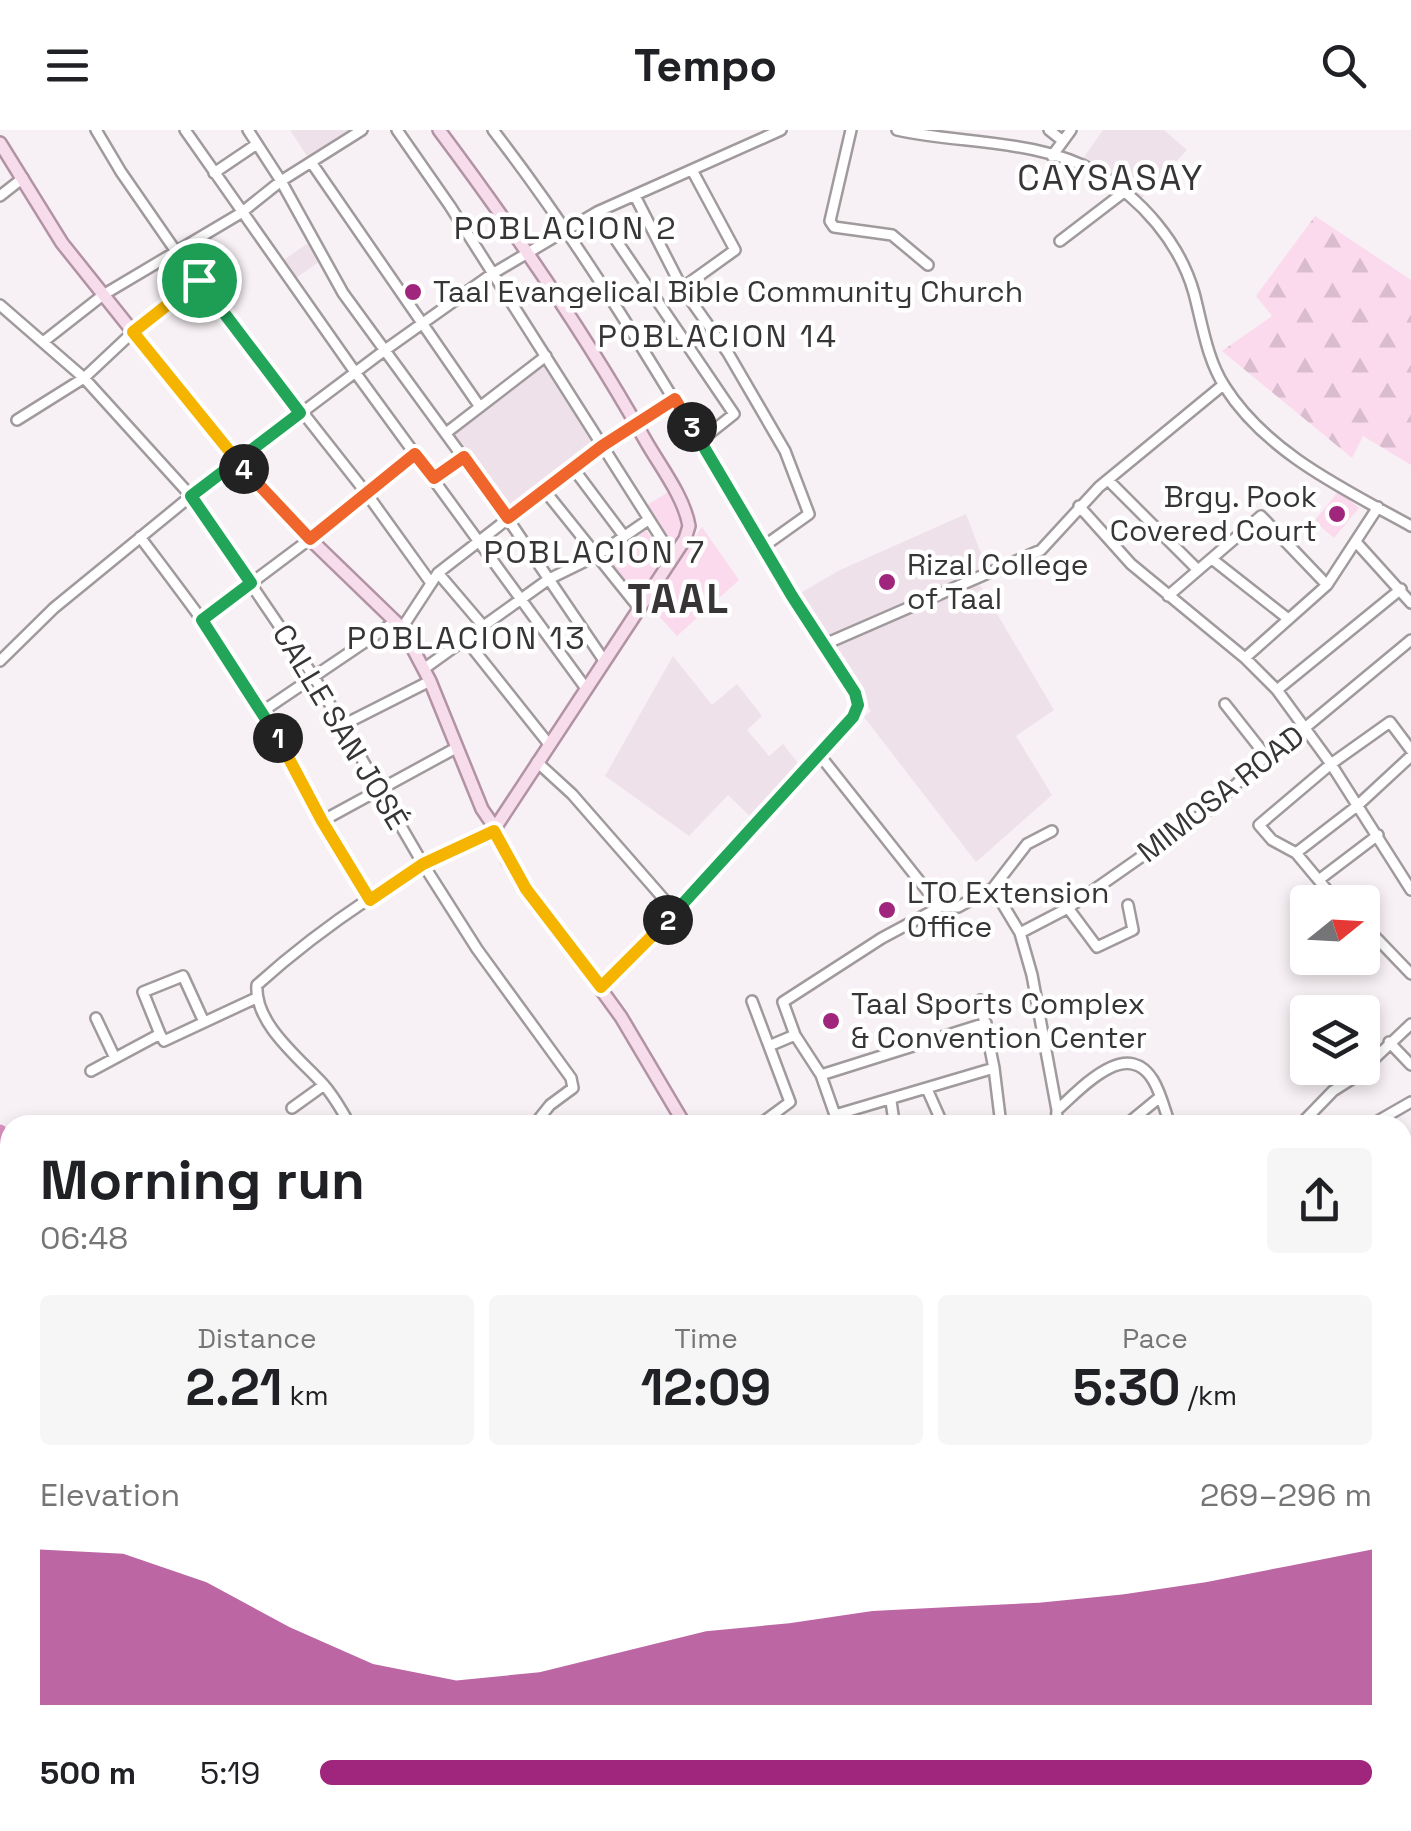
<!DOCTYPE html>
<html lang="en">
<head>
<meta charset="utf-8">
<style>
  body { margin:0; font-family:"Space Grotesk",sans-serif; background:#f6f6f6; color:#202124; height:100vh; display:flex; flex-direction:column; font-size:38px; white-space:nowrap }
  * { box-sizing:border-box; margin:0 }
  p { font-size:32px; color:#757577 }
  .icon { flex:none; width:55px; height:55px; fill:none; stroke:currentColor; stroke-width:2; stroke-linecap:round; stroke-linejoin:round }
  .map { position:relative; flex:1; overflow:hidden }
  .drawer { position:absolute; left:0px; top:985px; width:1412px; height:718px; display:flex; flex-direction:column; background:#fff; border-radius:30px 30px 0 0; box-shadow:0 5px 15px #0003 }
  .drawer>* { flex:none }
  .needle { width:65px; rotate:72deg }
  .buttons { position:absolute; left:1290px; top:755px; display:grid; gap:20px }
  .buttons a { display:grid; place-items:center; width:90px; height:90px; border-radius:10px; background:#fff; box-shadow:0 5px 15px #0003; font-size:50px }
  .pin { position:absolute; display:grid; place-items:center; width:85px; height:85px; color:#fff; margin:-42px; border:5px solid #fff; border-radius:50%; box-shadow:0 2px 10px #0007 }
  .km { position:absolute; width:50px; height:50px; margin:-25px; border-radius:50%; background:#222; color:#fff; font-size:28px; line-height:50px; text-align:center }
  .round { display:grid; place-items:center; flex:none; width:105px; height:105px; border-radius:10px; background:#f6f6f6 }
  .overview { display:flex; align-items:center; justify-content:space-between; height:170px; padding:0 40px }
  h1 { font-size:55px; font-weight:600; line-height:75px }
  .stats { display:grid; grid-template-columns:repeat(3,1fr); gap:15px; height:170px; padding:10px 40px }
  .stats div { display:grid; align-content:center; border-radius:10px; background:#f6f6f6; text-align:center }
  .stats b { font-size:50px; font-weight:600 }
  .stats small { font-size:28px; font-weight:400 }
  .stats p { font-size:28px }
  .chart { height:280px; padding:20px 40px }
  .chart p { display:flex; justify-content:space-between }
  .chart svg { width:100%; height:180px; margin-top:10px; fill:#a0267d; opacity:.7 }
  ul { padding:0 40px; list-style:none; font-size:32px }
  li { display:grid; grid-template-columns:160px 120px 1fr; align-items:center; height:75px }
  li i { height:25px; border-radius:12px; background:#a0267d }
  header { display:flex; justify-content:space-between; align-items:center; height:130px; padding:0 40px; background:#fff; font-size:45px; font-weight:600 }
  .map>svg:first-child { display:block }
</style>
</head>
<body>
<header><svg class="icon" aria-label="menu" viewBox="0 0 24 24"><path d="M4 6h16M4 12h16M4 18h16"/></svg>Tempo<svg class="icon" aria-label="search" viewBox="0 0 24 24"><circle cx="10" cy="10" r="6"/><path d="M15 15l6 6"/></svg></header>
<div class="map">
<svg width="1411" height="1701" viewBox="0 0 1411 1701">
  <defs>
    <pattern id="forest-firs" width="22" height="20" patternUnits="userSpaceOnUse" patternTransform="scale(2.5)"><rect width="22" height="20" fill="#fcdaee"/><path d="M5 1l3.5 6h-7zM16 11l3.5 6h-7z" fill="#d9bccd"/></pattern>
  </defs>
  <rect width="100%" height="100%" fill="#f7f0f4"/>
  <path fill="#efe1e9" d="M290,0h70l-49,32z
    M1103,0h61l23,20 -48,51 -26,-25 -31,-16z
    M311,111l12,18 -30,21 -12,-18z
    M543,235l51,80 -85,66 -57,-77z
    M966,384l21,55 -163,70 -27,-44 43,-25z
    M980,455l74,125 -38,26 36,59 -76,67 -112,-145 7,-6 -45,-66 55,-24z
    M673,526l39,49 25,-21 25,32 -15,14 22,26 14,-12 17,22 -48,52 -24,-23 -39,41 -84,-60z"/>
  <path fill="url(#forest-firs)" d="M1315,86l96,64v185l-48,-29 -11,22 -130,-107 50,-35 -16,-20z"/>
  <path fill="#fcdaee" d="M670,361c13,24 21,32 2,57l-28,-41z
    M1339,361l20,17 -25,30 -20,-17z
    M702,397l37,53 -62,56 -29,-32z
    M646,400l21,30 -29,44 -33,-43z"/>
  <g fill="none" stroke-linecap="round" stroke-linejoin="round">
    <path stroke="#de92c1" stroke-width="15" d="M0,1002l10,16"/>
    <g stroke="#a09a9d" stroke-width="14">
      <path id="minor" d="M96,0l25,42 54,78 192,244 64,89
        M185,0l170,242 230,315
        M248,0l33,51 62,112 165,226 95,140
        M397,0l53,76 223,351
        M493,0c137,177 239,378 362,563l3,12 -5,12 -177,196 -75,74
        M851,0l-21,91 4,6 58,8 36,30
        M897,0c64,14 141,9 199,42 45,26 84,71 98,121 8,30 13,67 31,94 42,66 119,102 186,139
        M1049,0l14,11
        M1052,26l19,-26
        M311,32l169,245
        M214,43l43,-29
        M0,66l23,-18
        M635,66l47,92 46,65 57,98 24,63 -45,32
        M597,82l137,202 -34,27
        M1060,111l64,-49
        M682,158l53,-38 -43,-80
        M0,175l84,73 107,118 123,181 109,187 54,85 94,129 2,10 -23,17 -16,20
        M43,212l60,-47 138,-82 40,-32 81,-51
        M17,290l67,-42 49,-46 66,-52
        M446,303l100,-77
        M573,338l51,68
        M434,348l30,-21
        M1108,350l89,89
        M545,361l94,117
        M1079,376l52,58 114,94 32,32 54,74 80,126
        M140,407c43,57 87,114 124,176 37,61 69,125 106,186
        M1356,412l55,61
        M1212,429l75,59
        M438,443l46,54
        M1168,466l93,-80 66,69
        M202,490l108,-81 105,-85
        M402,498l36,-55 142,-110 95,-64
        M466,510l82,103
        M823,515l218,-95 58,-63 124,-102
        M1245,528l82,-73 51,-78
        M0,531l54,-53 137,-112 194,-146 107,-76 105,-62 184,-82
        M425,538l124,-89 47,-23 52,-36
        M1277,560l124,-101
        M1225,574l41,52
        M263,581l133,-90
        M343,595l87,-44
        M818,623l122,154
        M537,632l35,32 104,119
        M322,691l134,-73
        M1296,723l61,-47 54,-50
        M1320,749l58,-44
        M993,758l27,45 12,42 25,135 -1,15
        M1337,772l-41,-49 -24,-13 -13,-15 72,-61 59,-42 21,28
        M1068,778l29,39 36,-17 -5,-25
        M1362,793l49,51
        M1020,803l48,-25 143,-100 55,-52 40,-29 105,-87
        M980,870l14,68 7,57
        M752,871l38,101 -31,23
        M96,888l19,40
        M160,904l-17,-42 40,-16 21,46
        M1389,912l22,23
        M769,916l26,-11
        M91,941l69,-37 4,7 92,-43
        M821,945l165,-52
        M927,959l16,36
        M891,971l3,21 -3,3
        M292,978l32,-23
        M1057,980c22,-19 69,-74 96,-30 8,13 12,31 17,45
        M835,985l-14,-40 -26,-40 -12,-33 99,-64 58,-31h18l35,-19 34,-44 25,-13
        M350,995c-8,-14 -16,-29 -27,-41 -24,-26 -69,-61 -66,-99 62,-56 159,-124 237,-154
        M829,995l6,-10 159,-47
        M1126,995l34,-28
        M1300,995l33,-34 22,-14 56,-53
        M1371,995l40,-23
        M1402,1577l9,-5
        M0,1608l10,17
        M1402,1617l9,17
        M0,1674l10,-6
        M53,1692l5,9
        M404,1692l2,9
        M921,1701l11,-9
        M1243,1701l8,-9"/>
    </g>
    <g stroke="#b193a4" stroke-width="16">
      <path id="major" d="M439,0c74,99 144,200 205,308 15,27 40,58 45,88l-4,13 -190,289
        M0,13l62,100 175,219 73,77 92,89 28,53 52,128 13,19 13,33 113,156 64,108
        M1128,1692l6,9"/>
    </g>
    <use href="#minor" stroke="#fff" stroke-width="9"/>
    <use href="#major" stroke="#f7ddec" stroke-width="11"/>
  </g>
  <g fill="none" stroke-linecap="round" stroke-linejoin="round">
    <g stroke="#fff" stroke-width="20">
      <path id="split-1" d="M199,150l101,133 -109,83 60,87 -49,37 76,118"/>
    </g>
    <g stroke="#fff" stroke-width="20">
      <path id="split-2" d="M278,608l44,83 48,79 53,-36 71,-33 32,58 75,98 67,-67"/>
    </g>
    <g stroke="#fff" stroke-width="20">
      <path id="split-3" d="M668,790l185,-203 5,-12 -3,-12 -63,-97 -100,-169"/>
    </g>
    <g stroke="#fff" stroke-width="20">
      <path id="split-4" d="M244,339l66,70 105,-85 19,24 30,-21 44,61 94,-72 73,-47 17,28"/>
    </g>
    <g stroke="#fff" stroke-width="20">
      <path id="split-5" d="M199,150l-66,52 111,137"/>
    </g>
    <use href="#split-1" stroke="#22a559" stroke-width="12"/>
    <use href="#split-2" stroke="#f5b400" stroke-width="12"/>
    <use href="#split-3" stroke="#22a559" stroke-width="12"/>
    <use href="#split-4" stroke="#f0652b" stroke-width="12"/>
    <use href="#split-5" stroke="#f5b400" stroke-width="12"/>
  </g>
  <g fill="#a0267d" stroke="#fff" stroke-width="4">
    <circle cx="413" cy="162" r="10"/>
    <circle cx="1337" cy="384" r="10"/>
    <circle cx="887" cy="452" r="10"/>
    <circle cx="887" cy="780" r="10"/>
    <circle cx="831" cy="891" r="10"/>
  </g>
  <g text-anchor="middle" stroke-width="9" stroke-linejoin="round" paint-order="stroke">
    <g font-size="30" fill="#373536" stroke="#fff" text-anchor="start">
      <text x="433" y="172">Taal Evangelical Bible Community Church</text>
      <text x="1317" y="377" text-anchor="end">Brgy. Pook<tspan x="1317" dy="34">Covered Court</tspan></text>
      <text x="907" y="445">Rizal College<tspan x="907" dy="34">of Taal</tspan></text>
      <text x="907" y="773">LTO Extension<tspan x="907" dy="34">Office</tspan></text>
      <text x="851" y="884">Taal Sports Complex<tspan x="851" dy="34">&amp; Convention Center</tspan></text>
    </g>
    <g font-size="30" fill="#373536" stroke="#fff">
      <text transform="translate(340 597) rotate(59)" y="10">CALLE SAN JOSÉ</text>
      <text transform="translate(1221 664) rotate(-38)" y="10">MIMOSA ROAD</text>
    </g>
    <g font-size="32" letter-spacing="2.5" fill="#373536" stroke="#fff">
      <text x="566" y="109">POBLACION 2</text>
      <text x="718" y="217">POBLACION 14</text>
      <text x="595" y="433">POBLACION 7</text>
      <text x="467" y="519">POBLACION 13</text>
    </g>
    <g font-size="35" letter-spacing="2.5" fill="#373536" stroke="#fff">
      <text x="1111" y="60">CAYSASAY</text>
    </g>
    <g font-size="40" font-weight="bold" letter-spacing="2.5" fill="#373536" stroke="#fff">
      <text x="679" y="483">TAAL</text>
    </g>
  </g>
</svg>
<div class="buttons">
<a><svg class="needle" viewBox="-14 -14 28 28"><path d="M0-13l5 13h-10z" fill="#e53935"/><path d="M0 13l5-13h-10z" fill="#757577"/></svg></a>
<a><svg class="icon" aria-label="layers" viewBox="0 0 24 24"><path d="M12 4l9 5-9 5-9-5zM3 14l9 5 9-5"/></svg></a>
</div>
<div class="pin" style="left:199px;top:150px;background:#1e9e55"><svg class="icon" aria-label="arrive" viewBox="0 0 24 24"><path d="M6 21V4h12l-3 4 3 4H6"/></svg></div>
<b class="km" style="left:278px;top:608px">1</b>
<b class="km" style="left:668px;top:790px">2</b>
<b class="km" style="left:692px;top:297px">3</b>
<b class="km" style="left:244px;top:339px">4</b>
<section class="drawer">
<div class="overview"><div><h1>Morning run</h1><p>06:48</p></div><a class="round"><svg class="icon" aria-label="share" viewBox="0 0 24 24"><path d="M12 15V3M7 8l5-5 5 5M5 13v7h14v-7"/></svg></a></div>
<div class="stats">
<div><p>Distance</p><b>2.21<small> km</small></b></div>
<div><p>Time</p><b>12:09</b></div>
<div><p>Pace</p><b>5:30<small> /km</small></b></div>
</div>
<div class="chart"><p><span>Elevation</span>269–296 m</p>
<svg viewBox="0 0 160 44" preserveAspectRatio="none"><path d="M0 44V6L10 7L20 14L30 25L40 34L50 38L60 36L70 31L80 26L90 24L100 21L110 20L120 19L130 17L140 14L150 10L160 6V44z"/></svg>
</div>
<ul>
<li><b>500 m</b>5:19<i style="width:100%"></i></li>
</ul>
</section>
</div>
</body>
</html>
